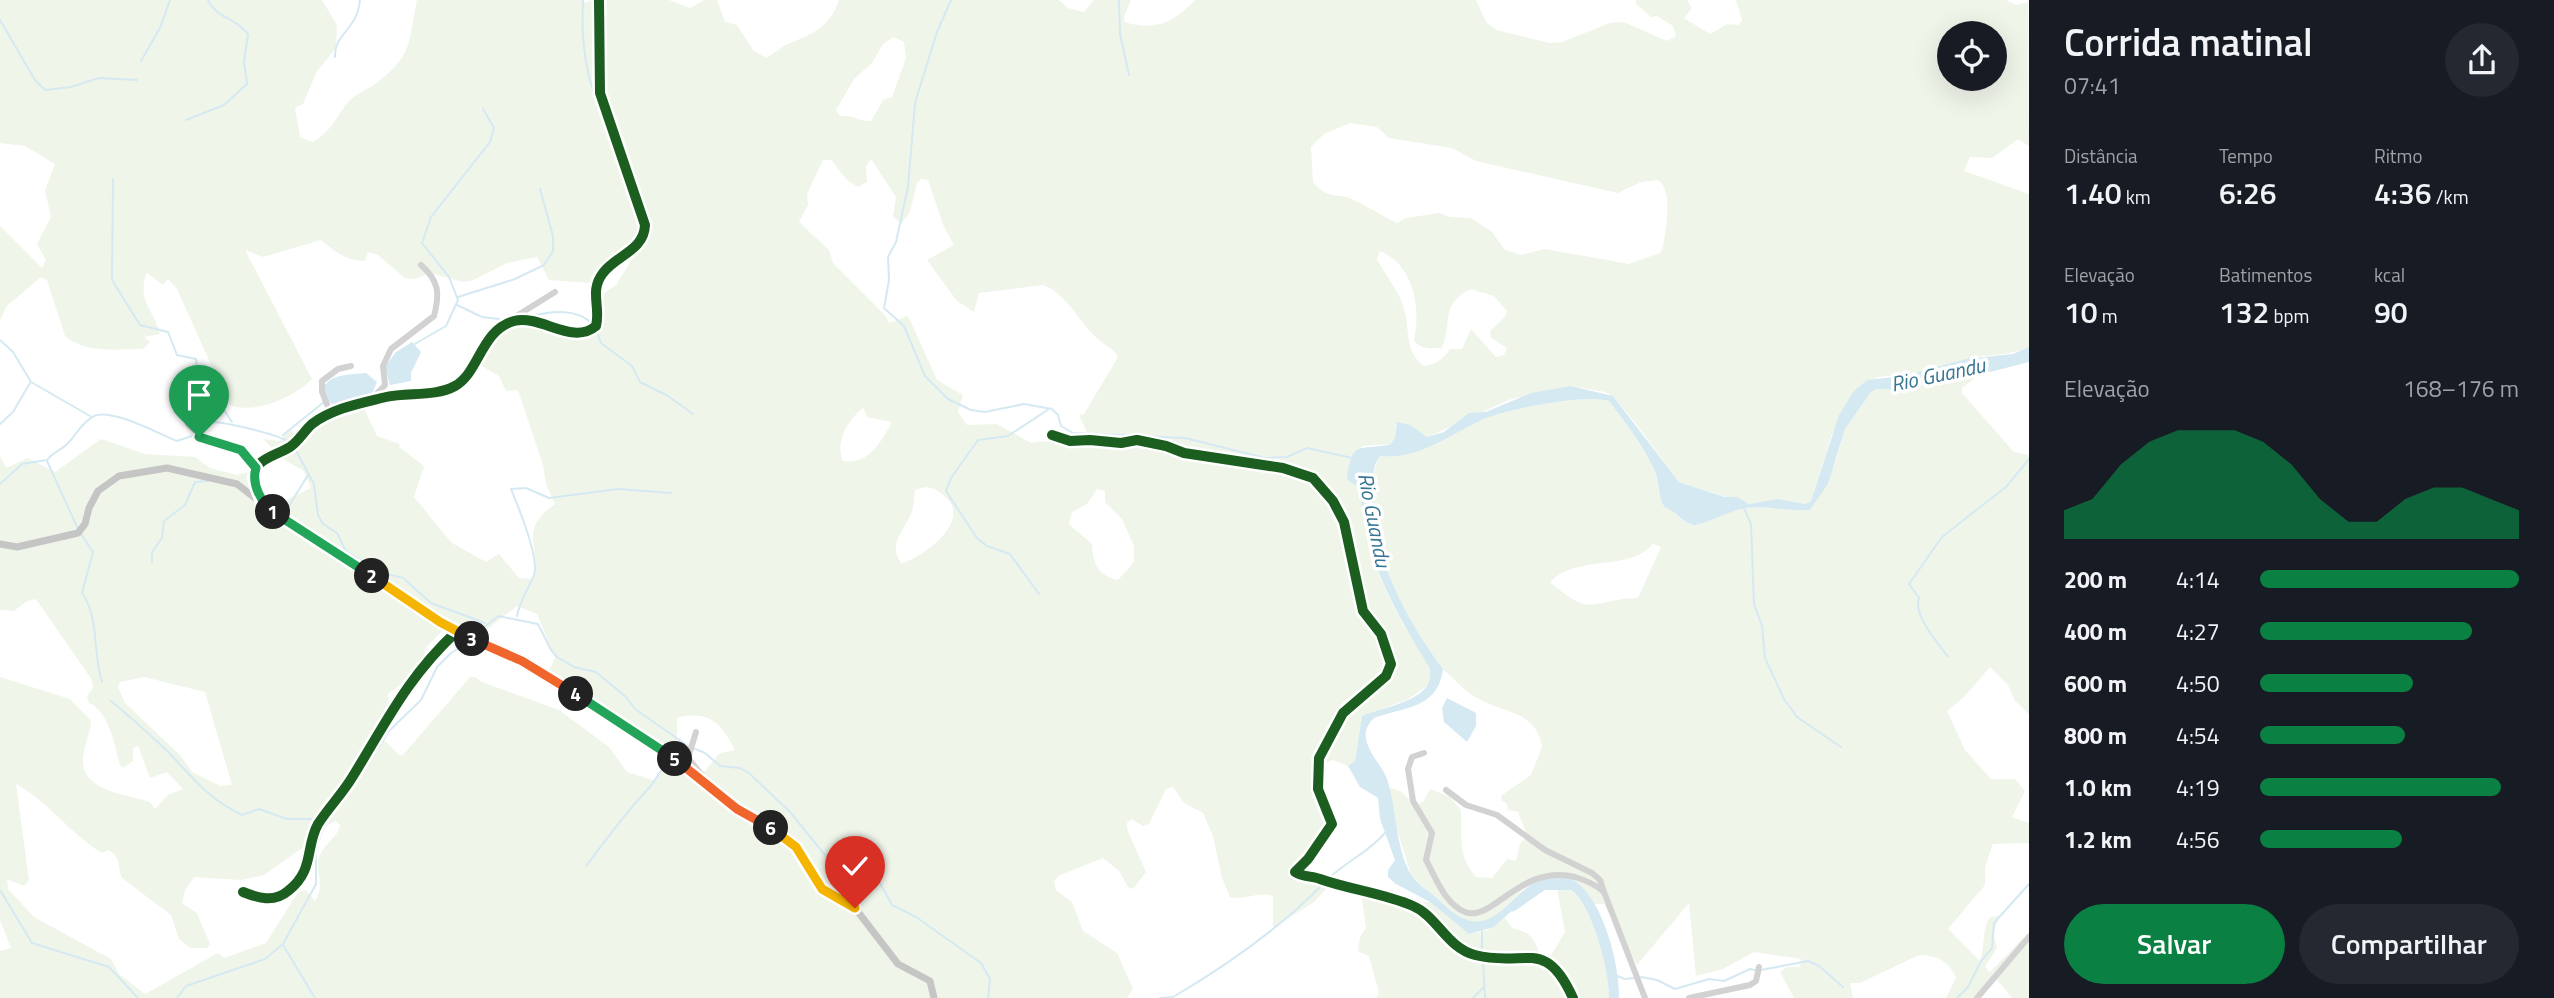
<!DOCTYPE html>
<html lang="pt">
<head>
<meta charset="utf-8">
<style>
  body { margin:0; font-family:"Titillium Web",sans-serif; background:#242831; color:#f1f3f6; height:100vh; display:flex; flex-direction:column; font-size:26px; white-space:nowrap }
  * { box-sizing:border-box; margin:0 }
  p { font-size:23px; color:#9ea1a6 }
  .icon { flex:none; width:38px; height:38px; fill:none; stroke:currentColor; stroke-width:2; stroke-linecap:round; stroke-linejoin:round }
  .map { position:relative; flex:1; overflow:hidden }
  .drawer { display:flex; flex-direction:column; background:#171b24; width:525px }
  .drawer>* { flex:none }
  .buttons { position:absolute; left:1937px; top:21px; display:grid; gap:14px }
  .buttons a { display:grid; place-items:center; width:70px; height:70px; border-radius:50%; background:#171b24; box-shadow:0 7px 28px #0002; font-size:35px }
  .pin { position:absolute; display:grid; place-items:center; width:60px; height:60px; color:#fff; margin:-72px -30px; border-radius:50% 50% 50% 0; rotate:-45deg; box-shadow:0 0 7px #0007 }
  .pin .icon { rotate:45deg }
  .km { position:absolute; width:35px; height:35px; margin:-18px; border-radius:50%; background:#222; color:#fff; font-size:19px; line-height:35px; text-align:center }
  .round { display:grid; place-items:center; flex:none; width:74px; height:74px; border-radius:37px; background:#242831 }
  .overview { display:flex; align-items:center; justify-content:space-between; height:119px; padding:0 35px }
  h1 { font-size:38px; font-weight:600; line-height:52px }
  .figures { display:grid; grid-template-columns:repeat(3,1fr); gap:10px; height:119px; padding:7px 35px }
  .figures div { display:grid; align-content:center }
  .figures b { font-size:30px; font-weight:600 }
  .figures small { font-size:19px; font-weight:400 }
  .figures p { font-size:19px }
  .chart { height:196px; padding:14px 35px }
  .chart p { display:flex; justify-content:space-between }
  .chart svg { width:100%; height:126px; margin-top:7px; fill:#0b8043; opacity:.7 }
  .cta { display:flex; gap:14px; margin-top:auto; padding:14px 35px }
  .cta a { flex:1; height:80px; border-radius:42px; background:#0b8043; color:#fff; font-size:28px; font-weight:600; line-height:80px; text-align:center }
  .cta a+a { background:#242831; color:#f1f3f6 }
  ul { padding:0 35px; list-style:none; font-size:23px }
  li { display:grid; grid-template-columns:112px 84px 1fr; align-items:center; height:52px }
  li i { height:18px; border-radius:9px; background:#0b8043 }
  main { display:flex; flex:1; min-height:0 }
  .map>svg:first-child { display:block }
</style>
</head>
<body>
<main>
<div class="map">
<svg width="2029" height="998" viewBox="0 0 2029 998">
  <rect width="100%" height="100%" fill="#fff"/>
  <path fill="#f0f5ea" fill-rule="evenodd" d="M0,0h322l15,25 -1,23 -19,23 -14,33 -8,4 5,29 12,5c19,-9 24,-25 36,-40 7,-8 19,-12 27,-18 39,-28 33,-43 42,-84h165l2,3 9,-3h76l21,8 14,-8h13l8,22 12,3 16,25 13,8c8,-4 16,-12 24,-15 24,-9 41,-18 49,-43h220l9,8 16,4 10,-12h37l-7,17 1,5c30,10 51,-1 70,-22h281l10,22 10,8 54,13 12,-1 48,-19 14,-1 43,19 9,-5 -3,-10 -16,-10 -6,1 -15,-13v-4h51l5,8 -8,10 26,16 17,-10 12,1 3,-5 -6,-20h270l10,5 12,-3 1,144 -11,-7 -26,19 -22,-1 -6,14 65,23v153c-21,10 -43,6 -65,13 -27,9 -58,15 -87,17l-45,57 -21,67 -6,3 -27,-5 -29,5 -70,-22 -42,-57 -24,-29 -8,-4 -34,-6 -60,13 -83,38 -32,-12 -1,12 -4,7 -28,2 -12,11 -4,22 13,10c3,52 22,101 50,146 8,14 24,32 21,48l-24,17 -45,16 -7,45 -7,5 -15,-6 -18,7c-4,18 4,49 15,64l-32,40 32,14 -16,17 -41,26v-32c-15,-5 -28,5 -43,1l-8,-19 -9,-42 -10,-23 -19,-10 -11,-16 -7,2 -17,35 -6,2 -12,-7 -4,4v6l19,43 -13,17 -5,-2 -9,-16 -16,-13 -45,18 -4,6 2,8 16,12 11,29 34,22 16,36 -6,9h-1127v-47l11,-3 -11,-28v-243l70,22 21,22c-1,14 -9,29 -8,43 3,28 47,31 67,38l5,7 13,-14 15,-6 -16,-17 -17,6 -12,-32 -5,2v13l-10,7 -3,-3c-5,-19 -11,-54 -31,-62l-2,-7 6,-8 -1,-8 -56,-81 -9,2 -13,10 -14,-1v-154l6,12 22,-10 27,14 46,-33 44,15 50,3 15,11 27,7 15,-4 10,32 23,21 5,-4 -8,-18 29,-14 -7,-17 -21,-12 -20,-20 17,2 9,-12 12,10 32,-26 30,-7 14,30 23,8 -1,3 25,19 -10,31 38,46 34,19 13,-8 20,24 15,1c7,-36 -17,-47 21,-75l-9,-20 -3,-19 -25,-75 -12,1 -7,-15 -24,-14 17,-23 18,-17 84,12 6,-14 -2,-23 18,-12 25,-40 -29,19 -11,16 -12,3 -40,-3 -12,-23 -30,6 -36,18 -8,1 -33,-9 -15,6 -10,-1 -27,-23 -10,-3 -3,9c-19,0 -31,-10 -44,-21l-58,17 -18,-7 67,129c-18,18 -57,36 -82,26l-5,-25 -13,-13 -35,-78 -9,-10 -5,6 -16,-12c-11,26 7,37 13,61l-16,3 6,5 -7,7c-25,0 -57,5 -78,-13l-18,-56 -6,-3 -35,30 -6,14v-95l42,42 4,-8 -9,-16 14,-27 -6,-27 10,-26 -30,-18 -25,-3zM1950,33h45v46h-45zM894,37l10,5 2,16 -14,39 -9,3 -12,21c-12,1 -18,-7 -31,-5l-4,-6 18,-31 18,-16 11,-19zM1350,123l27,4 12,11 63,10 24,13 142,32 23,-11 17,-2c16,11 7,50 5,68l-3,5 -31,11 -84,-15 -24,6 -16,-5 -13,-18 -21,-14 -21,-1 -11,-4 -33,5 -9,5c-9,-4 -44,-25 -50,-26 -14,-2 -25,-2 -34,-15l-2,-35 13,-13zM871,159l25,38 -3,19 8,8 9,-12 7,-29 4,-4 7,1 16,47 10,18 -27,15 30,41 17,11 5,-19 64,-8c25,9 36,38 55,54 8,8 15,8 20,18l-34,57 -5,1 10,22c-20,12 -37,1 -58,6l-34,-19 -30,1 -9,-13 5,-17 -26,-15 -27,-60 -3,-4 -18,7 -3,-7 -53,-53 -4,-13 -30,-28 9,-17 -1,-11 16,-34h8l16,20 11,7 9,-5 -1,-16zM1380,251c34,14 41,57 34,90 8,9 16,7 27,7 13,-19 -4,-44 30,-59l23,7 13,15 -2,6 -15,14 1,7 16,10 -3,7 -8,2 -25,-28 -9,20h-12c-6,10 -14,15 -26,17 -21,-16 -13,-35 -20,-57 -4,-17 -19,-34 -27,-50zM863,408l4,9 25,5c-11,20 -23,43 -49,39 -9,-19 6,-42 20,-53zM925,487c11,1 17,6 24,14 19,23 -28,58 -48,62 -13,-19 2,-31 10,-49 3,-7 3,-16 4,-24zM1097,489l8,2v11l17,17 12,27v16l-16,18c-21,-5 -25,-16 -26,-36l-23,-20 3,-12 15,-8zM517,606l20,8 18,44 -8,17 130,86v-43c31,-8 44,4 58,32l-15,3 -15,18c-20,-2 -38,-12 -50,10l-28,-9 -18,-25 -50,-37 -77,-28 -7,-5h-5l-67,78h-4l-17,-17 8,-24 -2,-20 37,-28v-17l17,-18 31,9zM144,677l61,15 27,93 -12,1 -28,-14 -12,-17 -55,-52 -7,-16 2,-5zM16,784c33,18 54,50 86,69l6,-3c14,7 9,17 14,28l49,37 8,24 11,9h17l3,-4 -13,-31 -15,-10 3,-13 9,-13 47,3 23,-5 55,-39 6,-9 10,-6 5,4c-2,12 -14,17 -19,28 -9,17 6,28 -6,48l-9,-11 -8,2 -32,51 -42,15 -6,-5 -73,41 -26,-20 -8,-15 -77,-42 -26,-28 -1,-10 17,7 5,-6z
    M1977,373l-2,5 -13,10v5l52,59 15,3v259l-14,-13 -7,-16 -18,-18 -26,30 -17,14 18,39 26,29h24l10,12 -13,26 17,6v20l-36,1 -8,23v18l-37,44 32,32c5,-14 2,-32 9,-43l11,-3 -7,18 4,15 -12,19 5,5 39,-40v66h-17l-19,-23 -16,23h-31l10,-21c-8,-16 -19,-22 -37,-22l-59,28h-10l3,15h-59l-14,-26 7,-5h13l1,-8 -47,-7 -31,17 -27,7 -7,-73 -52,62 -33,-61h-11l-15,-21 -53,5 -33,32 -24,2 -14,-7 -43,-40 -19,-62 -3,-26 13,5 13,13 8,-3 7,-13 20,8 11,13c2,29 -5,43 15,67l16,1 15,-19 9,2 4,-17 7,-9 -9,-23 -10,-2 -1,-6 -6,-4 1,-5 29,-20 11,-28c-5,-36 -39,-34 -63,-48 -12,-6 -23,-18 -33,-27 -28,-23 -60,-97 -70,-132 -4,-16 -6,-72 4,-84 37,5 71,-22 104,-37 19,-9 110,-27 126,-17 15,21 31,42 43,64 6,14 4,31 12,42 11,3 17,15 27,17 8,1 33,-11 42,-14 23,-7 49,-3 71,0l30,-47 10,-35 26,-37 6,-3 23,1 49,-15zM1653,544l8,3 -23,51c-48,1 -44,22 -88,-16 29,-29 77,-9 103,-38z
    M1566,888c25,8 44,85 43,110h-233l3,-5 -10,-37 -11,-5 2,-14 6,-9 -5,-37 29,2 5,9 14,7 12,-7h10l38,32 19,-4 17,-12 7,10c19,4 23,11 28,29l9,2 16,-27 -8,-43z"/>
  <path fill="#d5e9f2" d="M412,342l9,10 -10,21v8l-21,4 -5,-18 11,-15z
    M2029,347v15l-39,10 -41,3 -49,15 -23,-1 -6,3 -26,37 -17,55 -18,26c-25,2 -50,-8 -76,1 -8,3 -35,15 -41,14 -11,-2 -16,-14 -28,-17 -8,-11 -5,-28 -12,-41 -11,-23 -28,-44 -43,-65 -16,-10 -107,8 -126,17 -33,15 -67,42 -104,37 -8,10 -7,24 -6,36 1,15 -1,34 3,48 12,45 38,92 66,129 -5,40 -39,38 -69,49 -22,21 6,42 13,61 10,31 8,65 23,94 7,11 22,20 31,29 63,63 72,-49 134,-21 28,19 45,84 44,117h-10c1,-25 -17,-94 -38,-108h-36l-41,37 -25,7 -39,-32 -34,-18 -8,-7v-7l7,-10 -15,-41 -2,-21 -18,-11 -12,-21 7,-5 7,-45c23,-10 77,-16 67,-49 -35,-58 -65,-109 -69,-178l-13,-10c5,-42 14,-27 44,-35l4,-7 2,-15 13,3 17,12 17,-5 25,-19 17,-1 45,-19 40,-7 42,10 66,86 46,15h12l12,7 29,-5 27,5 6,-3 28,-86 15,-24 13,-11 36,-4 63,-17 47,-5z
    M366,373l11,9 -6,14 -36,11 -8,-7 -4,-12c8,-15 28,-13 43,-15z
    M1447,698l29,15v13l-9,16 -23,-20 -2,-14z"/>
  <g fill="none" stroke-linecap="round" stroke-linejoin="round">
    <path stroke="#d5e9f2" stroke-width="2" d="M583,0c-2,38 2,84 22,117
      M951,0l-14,32 -22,71 -7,84 -12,55 -8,15 1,23 -5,28 20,18 21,50 23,23 23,11 14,2 39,-8 28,5 6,6 3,11 12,7 112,5 80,20 22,-1 20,-9 45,10
      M1119,0l1,34 9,41
      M0,20l35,60 10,10 26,-3 28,-9 38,2
      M335,57c-1,-24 22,-26 25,-57
      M141,61l19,-33 10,-28
      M186,120l38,-15 23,-21 -3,-22 4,-28c-12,-16 -32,-16 -40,-34
      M113,179l-1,101 28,45 28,7 9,23 19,4 1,11 35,52
      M458,297l57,-18 29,-14 9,-14v-15l-13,-47
      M457,305l25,12 25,3
      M528,317c22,-6 48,-10 66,8
      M596,330l5,13 31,23 8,16 28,14 25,18
      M0,340l13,12 18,30 59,34
      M413,345l33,-19 12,-26 -9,-23 -27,-34 9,-26 59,-75 4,-14 -11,-19
      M0,424l13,-12 17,-29
      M199,432l13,-10c13,0 70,13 78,21
      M283,435l41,-33
      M294,447l20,37 4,31 5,9 14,9 9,18 33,21 24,6 28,25 54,20
      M47,461l31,68
      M0,484l22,-20 25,-4c6,-8 15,-10 21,-17 8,-8 15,-22 26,-27 18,-8 65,18 83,25l18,-6
      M1744,508l7,16 3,80 8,22 3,32 19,41 13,18 44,30
      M282,517l26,-42
      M81,534l12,18 -11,41c18,26 10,58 20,89
      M152,562v-10l10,-14 2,-17 21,-16 10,-23 13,-1
      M1039,594l-29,-40 -23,-8 -10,-8 -31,-47 5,-13 27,-38 30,-4 41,-27
      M517,616c3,-16 11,-26 17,-41 6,-17 -16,-69 -23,-86l15,-1 23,10 69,-9 53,4
      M476,634l22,-18 40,8 13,26 6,7 17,10 22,5 30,25 9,12 53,37
      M1948,657c-10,-15 -35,-40 -29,-59l-10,-14 33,-47 65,-51 22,-27
      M111,701c19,16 39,33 57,51 27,27 37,45 74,63l17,-6 28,10h31
      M693,748l12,5 15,13 20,2 9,5 41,39 56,69 34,2 12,22 24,12 65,46 9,16 -2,19
      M679,758l8,-11
      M586,866c21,-27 39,-53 62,-77 12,-13 8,-18 26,-27
      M1329,878c18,-17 40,-26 56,-45
      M0,890l32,53 77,24 29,31
      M283,945l32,53
      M1482,954v-23
      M1483,959l2,39
      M1761,970l47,-9 11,5 24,21
      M1617,976l8,3 10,-1
      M1641,977l16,3 18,9 34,-10 15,2 26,-12 5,1
      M177,998l9,-12 79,-27 18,-15 33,-60v-36l12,-32 24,-27 37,-58 32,-31 16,-33 14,-14 20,-12
      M1160,998l13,-1c53,-31 107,-69 150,-113
      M1473,998l11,-11
      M1957,998l11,-11 13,-26 11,-13 2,-25 35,-39"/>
    <path stroke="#d5e9f2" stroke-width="7" d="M1513,908l30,-21"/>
    <path stroke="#d2d2d2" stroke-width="6" d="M510,320l45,-28
      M369,402l16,-17 -2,-19 8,-17 43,-33c6,-23 5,-35 -13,-51
      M330,412l-8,-20v-11l16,-12 13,-3
      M188,424l16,15 37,11 15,18
      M1052,435l18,6 20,-1 31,3 16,-3 29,6 18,7 99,15 30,10 20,23 11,21 19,89 18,23 10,30 -5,12 -43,37 -24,45 -1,31 14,35 -24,35 -13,13c7,5 17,4 25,7 31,11 63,14 93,27 24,10 34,42 62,49 51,13 70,-19 98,43
      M263,504l-9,-26 4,-13c9,-9 21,-11 32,-18 9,-6 14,-16 22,-23 21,-16 50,-21 74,-27 22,-5 49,0 69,-11 24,-13 26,-56 59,-65 27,-7 58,25 82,5 5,-19 -7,-35 7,-53 13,-18 41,-22 42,-48l-45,-132 -1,-93
      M696,732l-8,26 17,21
      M1424,753l-12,4 -4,12 5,32 19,32 -6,27c10,18 18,43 39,52 27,11 56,-49 110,-35 10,3 21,8 29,15l41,106
      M1446,790l20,15 31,10 48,35 47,23 8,7 4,12
      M243,892c15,6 31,11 45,-1 27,-21 17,-44 30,-67 11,-17 25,-31 35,-48 34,-55 54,-98 103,-144
      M1689,998l61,-13 6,-4 3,-14
      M1977,998l52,-61"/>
    <path stroke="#c5c5c5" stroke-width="7" d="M0,544l17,3 61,-14 7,-9 4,-16 9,-17 21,-15 48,-8 70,16 46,36 157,102 82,39 174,113 41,35 53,32 19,24 13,24 33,19 43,56 32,17 4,17"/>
    <g stroke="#fff" stroke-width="15">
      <path id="cycleway" d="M1052,435l18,6 20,-1 31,3 16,-3 29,6 18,7 99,15 30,10 20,23 11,21 19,89 18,23 10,30 -5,12 -43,37 -24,45 -1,31 14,35 -24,35 -13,13c7,5 17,4 25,7 31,11 63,14 93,27 24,10 34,42 62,49 51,13 70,-19 98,43
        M263,504l-9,-26 4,-13c9,-9 21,-11 32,-18 9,-6 14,-16 22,-23 21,-16 50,-21 74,-27 22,-5 49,0 69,-11 24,-13 26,-56 59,-65 27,-7 58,25 82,5 5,-19 -7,-35 7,-53 13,-18 41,-22 42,-48l-45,-132 -1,-93
        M243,892c15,6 31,11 45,-1 27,-21 17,-44 30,-67 11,-17 25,-31 35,-48 34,-55 54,-98 103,-144"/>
    </g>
    <use href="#cycleway" stroke="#1b5e20" stroke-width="10"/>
  </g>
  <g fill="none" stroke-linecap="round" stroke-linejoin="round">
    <g stroke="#fff" stroke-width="14">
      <path id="split-1" d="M199,437l42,13 15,18c-5,16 5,34 17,44"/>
    </g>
    <g stroke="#fff" stroke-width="14">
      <path id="split-2" d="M273,512l99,64"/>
    </g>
    <g stroke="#fff" stroke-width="14">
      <path id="split-3" d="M372,576l68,46 32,17"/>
    </g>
    <g stroke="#fff" stroke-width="14">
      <path id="split-4" d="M472,639l50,22 54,33"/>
    </g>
    <g stroke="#fff" stroke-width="14">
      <path id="split-5" d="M576,694l99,65"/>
    </g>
    <g stroke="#fff" stroke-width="14">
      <path id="split-6" d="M675,759l62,50 34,19"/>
    </g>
    <g stroke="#fff" stroke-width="14">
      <path id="split-7" d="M771,828l25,19 26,42 33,19"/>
    </g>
    <use href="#split-1" stroke="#22a559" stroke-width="9"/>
    <use href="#split-2" stroke="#22a559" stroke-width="9"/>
    <use href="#split-3" stroke="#f5b400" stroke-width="9"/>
    <use href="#split-4" stroke="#f0652b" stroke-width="9"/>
    <use href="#split-5" stroke="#22a559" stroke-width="9"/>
    <use href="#split-6" stroke="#f0652b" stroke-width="9"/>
    <use href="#split-7" stroke="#f5b400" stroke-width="9"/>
  </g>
  <g text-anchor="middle" stroke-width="7" stroke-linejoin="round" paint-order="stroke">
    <g font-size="21" font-style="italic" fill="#367593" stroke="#fff">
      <text transform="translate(1938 375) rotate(-12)" y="7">Rio Guandu</text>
      <text transform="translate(1374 520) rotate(79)" y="7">Rio Guandu</text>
    </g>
  </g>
</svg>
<div class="buttons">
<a><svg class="icon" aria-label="locate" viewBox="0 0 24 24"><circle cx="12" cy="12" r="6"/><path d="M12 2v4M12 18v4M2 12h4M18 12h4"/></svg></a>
</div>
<div class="pin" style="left:199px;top:437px;background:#1e9e55"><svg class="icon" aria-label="arrive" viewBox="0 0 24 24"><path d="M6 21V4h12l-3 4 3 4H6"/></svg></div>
<div class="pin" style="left:855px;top:908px;background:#d93025"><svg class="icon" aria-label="check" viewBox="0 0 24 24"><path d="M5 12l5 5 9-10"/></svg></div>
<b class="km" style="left:273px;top:512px">1</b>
<b class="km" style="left:372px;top:576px">2</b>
<b class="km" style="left:472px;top:639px">3</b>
<b class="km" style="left:576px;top:694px">4</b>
<b class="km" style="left:675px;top:759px">5</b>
<b class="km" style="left:771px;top:828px">6</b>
</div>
<section class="drawer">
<div class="overview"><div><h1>Corrida matinal</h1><p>07:41</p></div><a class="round"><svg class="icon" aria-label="share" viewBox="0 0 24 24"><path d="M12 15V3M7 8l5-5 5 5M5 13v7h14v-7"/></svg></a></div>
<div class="figures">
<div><p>Distância</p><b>1.40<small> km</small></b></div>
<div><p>Tempo</p><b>6:26</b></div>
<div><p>Ritmo</p><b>4:36<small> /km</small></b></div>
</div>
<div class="figures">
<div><p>Elevação</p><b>10<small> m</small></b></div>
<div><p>Batimentos</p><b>132<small> bpm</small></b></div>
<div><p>kcal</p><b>90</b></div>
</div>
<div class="chart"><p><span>Elevação</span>168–176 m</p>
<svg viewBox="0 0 160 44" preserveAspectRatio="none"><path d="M0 44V34L10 30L20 18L30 10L40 6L50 6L60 6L70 10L80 18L90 30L100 38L110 38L120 30L130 26L140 26L150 30L160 34V44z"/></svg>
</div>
<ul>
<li><b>200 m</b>4:14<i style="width:100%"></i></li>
<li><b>400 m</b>4:27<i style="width:82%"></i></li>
<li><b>600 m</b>4:50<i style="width:59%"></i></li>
<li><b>800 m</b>4:54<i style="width:56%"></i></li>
<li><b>1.0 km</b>4:19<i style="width:93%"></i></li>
<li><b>1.2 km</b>4:56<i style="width:55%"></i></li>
</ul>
<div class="cta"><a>Salvar</a><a>Compartilhar</a></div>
</section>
</main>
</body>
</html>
